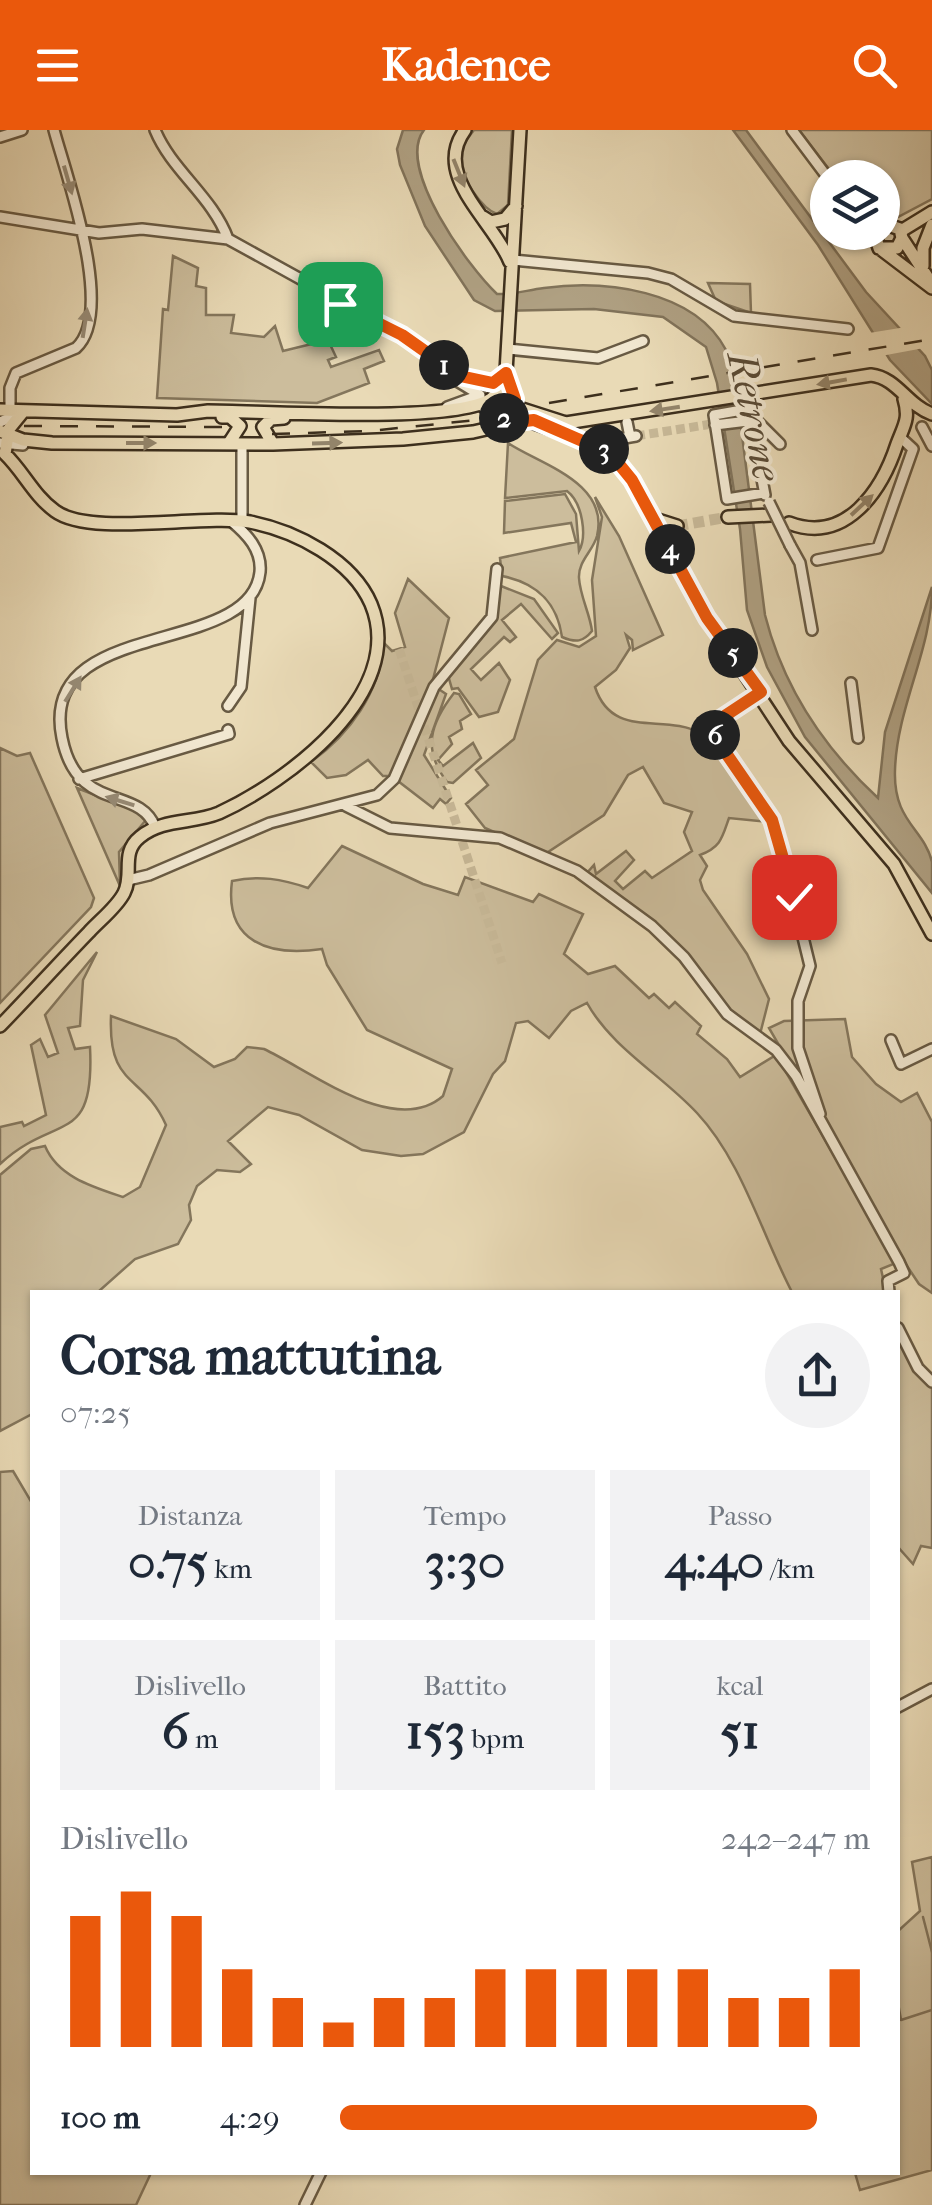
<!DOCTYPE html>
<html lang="it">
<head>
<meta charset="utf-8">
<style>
  body { margin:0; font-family:"IM FELL French Canon",serif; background:#f2f2f3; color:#1f2937; height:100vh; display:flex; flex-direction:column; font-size:38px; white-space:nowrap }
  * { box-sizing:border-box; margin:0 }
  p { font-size:32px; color:#747a83 }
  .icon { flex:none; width:55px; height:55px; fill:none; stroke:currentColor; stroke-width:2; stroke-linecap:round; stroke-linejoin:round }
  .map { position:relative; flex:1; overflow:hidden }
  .side { position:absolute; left:30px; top:1160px; width:870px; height:885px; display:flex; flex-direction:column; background:#fff; border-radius:0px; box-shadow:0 2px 8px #0004 }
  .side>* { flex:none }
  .controls { position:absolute; left:810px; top:30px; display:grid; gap:20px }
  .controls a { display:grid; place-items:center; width:90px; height:90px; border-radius:50%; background:#fff; box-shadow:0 2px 8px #0004; font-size:50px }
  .pin { position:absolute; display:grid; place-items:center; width:85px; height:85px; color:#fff; margin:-42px; border-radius:20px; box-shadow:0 5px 15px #0006 }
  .km { position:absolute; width:50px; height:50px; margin:-25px; border-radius:50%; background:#222; color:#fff; font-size:28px; line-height:50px; text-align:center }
  .round { display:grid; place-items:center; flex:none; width:105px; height:105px; border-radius:52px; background:#f2f2f3 }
  .head { display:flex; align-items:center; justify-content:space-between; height:170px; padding:0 30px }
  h1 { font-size:55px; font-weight:700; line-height:75px }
  .figures { display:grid; grid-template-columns:repeat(3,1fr); gap:15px; height:170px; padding:10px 30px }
  .figures div { display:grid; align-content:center; border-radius:0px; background:#f2f2f3; text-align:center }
  .figures b { font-size:50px; font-weight:700 }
  .figures small { font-size:28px; font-weight:400 }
  .figures p { font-size:28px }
  .chart { height:280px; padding:20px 30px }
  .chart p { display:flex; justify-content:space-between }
  .chart svg { width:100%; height:180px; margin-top:10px; stroke:#ea580c; stroke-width:6 }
  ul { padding:0 30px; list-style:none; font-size:32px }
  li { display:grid; grid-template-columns:160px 120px 1fr; align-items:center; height:75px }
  li i { height:25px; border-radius:12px; background:#ea580c }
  header { display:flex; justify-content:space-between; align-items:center; height:130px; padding:0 30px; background:#ea580c; color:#fff; font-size:45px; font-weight:700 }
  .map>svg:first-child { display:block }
</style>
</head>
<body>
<header><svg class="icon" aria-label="menu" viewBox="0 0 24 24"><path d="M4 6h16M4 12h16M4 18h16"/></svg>Kadence<svg class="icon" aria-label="search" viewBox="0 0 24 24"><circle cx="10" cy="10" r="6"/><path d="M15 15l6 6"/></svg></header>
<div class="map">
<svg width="932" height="2075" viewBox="0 0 932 2075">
  <rect width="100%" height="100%" fill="#e9dab6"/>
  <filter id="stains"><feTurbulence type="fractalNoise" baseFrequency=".002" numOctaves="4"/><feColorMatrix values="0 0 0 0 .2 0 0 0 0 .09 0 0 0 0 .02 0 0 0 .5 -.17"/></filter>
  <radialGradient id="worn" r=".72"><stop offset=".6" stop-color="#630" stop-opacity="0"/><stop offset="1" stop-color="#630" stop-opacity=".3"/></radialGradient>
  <path fill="#ccbd9c" stroke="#84765c" stroke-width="2.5" d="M474,0h38l-4,75 -11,9c-15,-5 -36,-36 -37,-54 0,-12 7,-21 14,-30z
    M799,0h133v69l-34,18 -15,1 -1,-40 -47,-1z
    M173,126l25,12 -2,18 10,2v27h28l-3,18 33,4 11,-11 8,25 45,-11 8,17 -8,3 3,7 48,-17 5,11 -20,8 5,14 -52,20 -160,-5 6,-89 5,1z
    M708,153l42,1 1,29 -35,-12z
    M508,313c31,21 102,39 89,93 -4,15 -19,25 -18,42 1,18 11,36 13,53 -9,11 -16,12 -30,6 -5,-35 -25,-54 -60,-61l-2,-18 76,-16 -5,-19 -67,10 1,-32 60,-7 11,20 3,37c8,-14 4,-48 -12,-60l-62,7z
    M595,367l24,39 44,99 -30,15 -1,-10 -6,-5 4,13 -14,22 -21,17c18,54 69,25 107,47 17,10 53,69 67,88l-40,-4c-7,20 -8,29 -29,37l7,11 -7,14 3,10 44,64 22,45 -10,39c-33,-24 -55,-61 -81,-92 -26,-30 -60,-50 -92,-72l8,-9 2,9 30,-23 8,9 -19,21 8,8 22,-18 7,7 40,-27 -8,-19 8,-20 -28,-9 -21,-36 -15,8 -24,40 -59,39 -60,-26 -19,-24 22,-19 -12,-15 38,-31 24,-79 19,-20 22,7 17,-11 -4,-56 10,-63z
    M408,449l41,39 -17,65 -42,93h-7l-15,-16 -22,15 -19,3 -16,-16c39,-28 69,-70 73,-119l8,8 13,-4 -10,-34z
    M501,456l33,13 24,34 -6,6 -31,-35 -19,16 14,17 -6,5 -6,-5 -33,32 10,11 18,-17 11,17 -12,32 -19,5 -21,-29 -6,1 -4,-14 43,-49z
    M437,558l9,6 -22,61 27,43 -5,6 -6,-5 -7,9 -35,-27z
    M454,563l5,1 12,20 -11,7 2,8 -13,8 3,7 -14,16 5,6 30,-23 8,15 -28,25 -6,-1c-25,-33 -17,-58 7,-89z
    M0,618l17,8 13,-3 64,145 -3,9 -91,96z
    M77,658l64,25 5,7 -27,32 1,34z
    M342,716l81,38 35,11 7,-18 68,25 6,-8 44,20 -19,40 24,20 27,-8 34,32 5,-4 15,14 6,-6 26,24 -4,8 30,25 13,18 36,-22 120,208 -15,6 5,23h-94c-30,-57 -50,-131 -95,-179 -34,-37 -85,-65 -110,-110l-16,8 -22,27 -21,-17 -12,2 -11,38 -12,13 -29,58 -41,22 -22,2 -39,-6 -63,-35 -31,-8 -40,34 23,23 -11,8 -23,-2 -20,16 -8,19 2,15 -13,24 -43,15 -37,33h-66v122l-32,17v-256l31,-26 14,-3c13,31 48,41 78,51l17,-10 26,-62c-24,-53 -58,-36 -55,-109l65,23 38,28 21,-8 12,-12 17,2c47,22 131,89 179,47l9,-27 -85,-39 -40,-65 -5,-16c-53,8 -98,-7 -90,-68 27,-6 50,-2 76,7z
    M97,822l-14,28 -3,46 -12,2 7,21 15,-2c5,101 -34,65 -90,117v-37l22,-5 2,4 22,-11 -15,-70 9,-6 8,18 10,-4 -13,-38z
    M845,889l7,38 24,27 25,18 16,-9 15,29v171l-13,-9 -14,-21 -136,-235 15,-7z
    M898,1210l34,46v162l-11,-2 -8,18 -15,-17z
    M13,1341l19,32v669l119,1 -15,32h-136v-733z
    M932,1727v313l-72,20 -5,-17 43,-1v-241l22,-20 -8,-49z"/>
  <path fill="#afa082" stroke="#81735a" stroke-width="2.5" d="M403,0h21c-29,37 45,138 73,164 17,1 30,-4 47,-6 60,-8 150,1 182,62 5,11 7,26 10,38l29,227c18,71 59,133 113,183l7,-66 47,-145c0,63 -35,119 -37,183 -2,52 29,58 37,92 0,9 0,21 0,31l-127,-156 -38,-70 -20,-57 -7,-81 -23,-146 -11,-36 -43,-30 -69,-8 -99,2 -21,-11 -49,-74 -25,-61 -3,-16z
    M733,0h13l120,162 59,64 7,14v34l-42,-44 -72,-115z"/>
  <path fill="#e9dab6" d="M906,197l18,21 -43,8 -12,-23z"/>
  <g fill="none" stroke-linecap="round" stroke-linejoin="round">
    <path stroke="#81735a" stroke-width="2.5" d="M923,1787l9,35
      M898,1873l3,17 31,-10"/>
    <path stroke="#c7b897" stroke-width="9" stroke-dasharray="9 4.5" stroke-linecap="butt" d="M636,306l76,-12
      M399,519l103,314"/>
    <path stroke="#c7b897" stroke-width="11" stroke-dasharray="11 5.5" stroke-linecap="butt" d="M677,396l51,-9"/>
    <g stroke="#685a43" stroke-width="14">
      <path id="minor" d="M155,0c17,41 57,66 73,109
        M792,0l36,48
        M0,7l22,-7
        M0,87l99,16 43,-4 86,10 174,96 58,40 17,6 26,-2
        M513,130l135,13 23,6 63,37 114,13
        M507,219l91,9 45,-17
        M444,237l8,11 28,17 -33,12
        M748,276l17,89
        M10,280v-22l6,-15 60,-25c40,-36 -10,-173 -22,-218
        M742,280l-28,5 13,84 37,-6
        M0,292l19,-8
        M627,292l3,15 6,-1
        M715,295l41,-5 24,24
        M922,297l10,19
        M613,310l17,-3
        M0,313l23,2
        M242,314v78
        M790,415l10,18 12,67
        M817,430l61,-12 35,-99 -13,-12
        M851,553l7,55
        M759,562l-50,35 63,93 8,23 30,123 -12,35v47l22,66
        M228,576l13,-19 9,-89
        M79,649l150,-45 -1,-4
        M346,676l44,22 110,10 77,33 75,55 32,31 43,57 49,36 20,26 103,186 5,11 -16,8 1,11
        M155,697c-16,-42 -78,-13 -93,-89 -25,-123 189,-79 198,-166 2,-22 -13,-38 -29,-51
        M128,750l21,-5 121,-52 107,-28 17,-16 40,-92 58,-70 5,-48
        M891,910l10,24 31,-15
        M898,1198l20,40 14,14
        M898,1577l34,-18
        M305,2075l16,-33"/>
    </g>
    <g stroke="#3d2f1d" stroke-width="16">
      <path id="major" d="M465,0c-34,46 29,91 45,132
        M483,87l8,5 14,-3 11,-13
        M901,101l31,-19
        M874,102l5,16h18l5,-10 -2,-9 -18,-6
        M902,108l28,43
        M882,120l50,38
        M923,136v-18l9,-23
        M484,277l29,-1 53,17 305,-48c26,3 36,30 61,39
        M512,278l2,-15 -8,-21 14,-242
        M0,280l177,5 31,-4c54,0 244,13 283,-12 8,-6 11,-17 15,-26
        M222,287h8l10,9 -11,17
        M0,301l23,9 29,3 221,1 130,-5 70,-7 53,-12 77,28 29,32 65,121 92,140 105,123 38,70
        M273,314l-10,-17 8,-8 13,-1
        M728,387l43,-2
        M655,389l22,7
        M789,393c57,22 93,-33 108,-79 7,-19 13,-25 7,-45
        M0,896c30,-31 59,-63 89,-94 11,-12 28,-25 35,-39 10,-20 -4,-40 16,-56 23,-19 53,-13 79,-24 68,-31 189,-120 152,-209 -19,-44 -75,-73 -121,-82 -48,-8 -160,15 -195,-11 -21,-15 -32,-40 -50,-57l4,-25 13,-16"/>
    </g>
    <use href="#minor" stroke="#f1e7d0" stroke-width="9"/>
    <use href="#major" stroke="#e9dab6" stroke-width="11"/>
    <path stroke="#3d2f1d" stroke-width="2.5" stroke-dasharray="18 18" stroke-linecap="butt" d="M549,273l383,-64
      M24,296l204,1
      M272,304l98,-3 106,-11"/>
    <g stroke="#685a43" stroke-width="14" stroke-linecap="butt">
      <path id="minor-bridge" d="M769,372l21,43"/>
    </g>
    <use href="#minor-bridge" stroke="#f1e7d0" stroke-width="9"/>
  </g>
  <defs><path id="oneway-solid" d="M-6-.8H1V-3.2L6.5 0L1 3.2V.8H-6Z" transform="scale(2.5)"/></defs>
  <g fill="#93846a">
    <use href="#oneway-solid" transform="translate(459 43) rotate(68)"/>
    <use href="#oneway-solid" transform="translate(832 252) rotate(170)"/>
    <use href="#oneway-solid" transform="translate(665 279) rotate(171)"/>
    <use href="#oneway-solid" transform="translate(141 313)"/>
    <use href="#oneway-solid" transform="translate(327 313) rotate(-2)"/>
    <use href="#oneway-solid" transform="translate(862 375) rotate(-43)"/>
  </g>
  <g fill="#978b76">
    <use href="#oneway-solid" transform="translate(68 50) rotate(74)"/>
    <use href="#oneway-solid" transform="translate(85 193) rotate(-81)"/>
    <use href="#oneway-solid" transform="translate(73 559) rotate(-58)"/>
    <use href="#oneway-solid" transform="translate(120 671) rotate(-163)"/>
  </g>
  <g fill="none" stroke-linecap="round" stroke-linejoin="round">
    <g stroke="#fff" stroke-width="20">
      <path id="route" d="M340,174l62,31 58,41 33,7 13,-10 9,26 -17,25 36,-4 76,33 22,27 75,138 54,74 -53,35 64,93 22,77"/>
    </g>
    <use href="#route" stroke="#ea580c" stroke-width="12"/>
  </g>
  <g text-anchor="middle" stroke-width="8" stroke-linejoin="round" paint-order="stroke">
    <g font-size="40" font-style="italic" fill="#5a4b36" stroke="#f1e7d0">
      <text transform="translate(755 286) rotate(78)" y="14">Retrone</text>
    </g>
  </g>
  <rect width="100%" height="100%" filter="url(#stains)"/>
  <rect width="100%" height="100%" fill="url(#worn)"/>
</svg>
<div class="controls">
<a><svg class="icon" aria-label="layers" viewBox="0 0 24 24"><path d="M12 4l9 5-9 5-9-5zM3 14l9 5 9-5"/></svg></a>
</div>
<div class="pin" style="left:340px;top:174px;background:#1e9e55"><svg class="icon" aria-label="arrive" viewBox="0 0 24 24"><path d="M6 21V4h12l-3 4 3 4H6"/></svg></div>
<div class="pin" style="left:794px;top:767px;background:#d93025"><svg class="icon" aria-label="check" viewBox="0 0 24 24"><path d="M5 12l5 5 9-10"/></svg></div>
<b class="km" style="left:444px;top:235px">1</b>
<b class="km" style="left:504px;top:288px">2</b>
<b class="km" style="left:604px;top:319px">3</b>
<b class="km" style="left:670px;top:419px">4</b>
<b class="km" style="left:733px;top:523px">5</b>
<b class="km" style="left:715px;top:605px">6</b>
<section class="side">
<div class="head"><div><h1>Corsa mattutina</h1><p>07:25</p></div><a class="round"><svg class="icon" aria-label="share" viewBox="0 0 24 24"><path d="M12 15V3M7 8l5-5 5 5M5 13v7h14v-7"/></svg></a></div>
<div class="figures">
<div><p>Distanza</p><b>0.75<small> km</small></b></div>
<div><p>Tempo</p><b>3:30</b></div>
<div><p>Passo</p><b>4:40<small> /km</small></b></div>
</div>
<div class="figures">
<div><p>Dislivello</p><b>6<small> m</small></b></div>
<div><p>Battito</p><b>153<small> bpm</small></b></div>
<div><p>kcal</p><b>51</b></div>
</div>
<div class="chart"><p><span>Dislivello</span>242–247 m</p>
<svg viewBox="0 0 160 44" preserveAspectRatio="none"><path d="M5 44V12M15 44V6M25 44V12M35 44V25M45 44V32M55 44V38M65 44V32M75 44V32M85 44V25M95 44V25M105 44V25M115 44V25M125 44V25M135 44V32M145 44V32M155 44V25"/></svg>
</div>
<ul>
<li><b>100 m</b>4:29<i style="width:90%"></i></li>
</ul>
</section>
</div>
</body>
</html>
